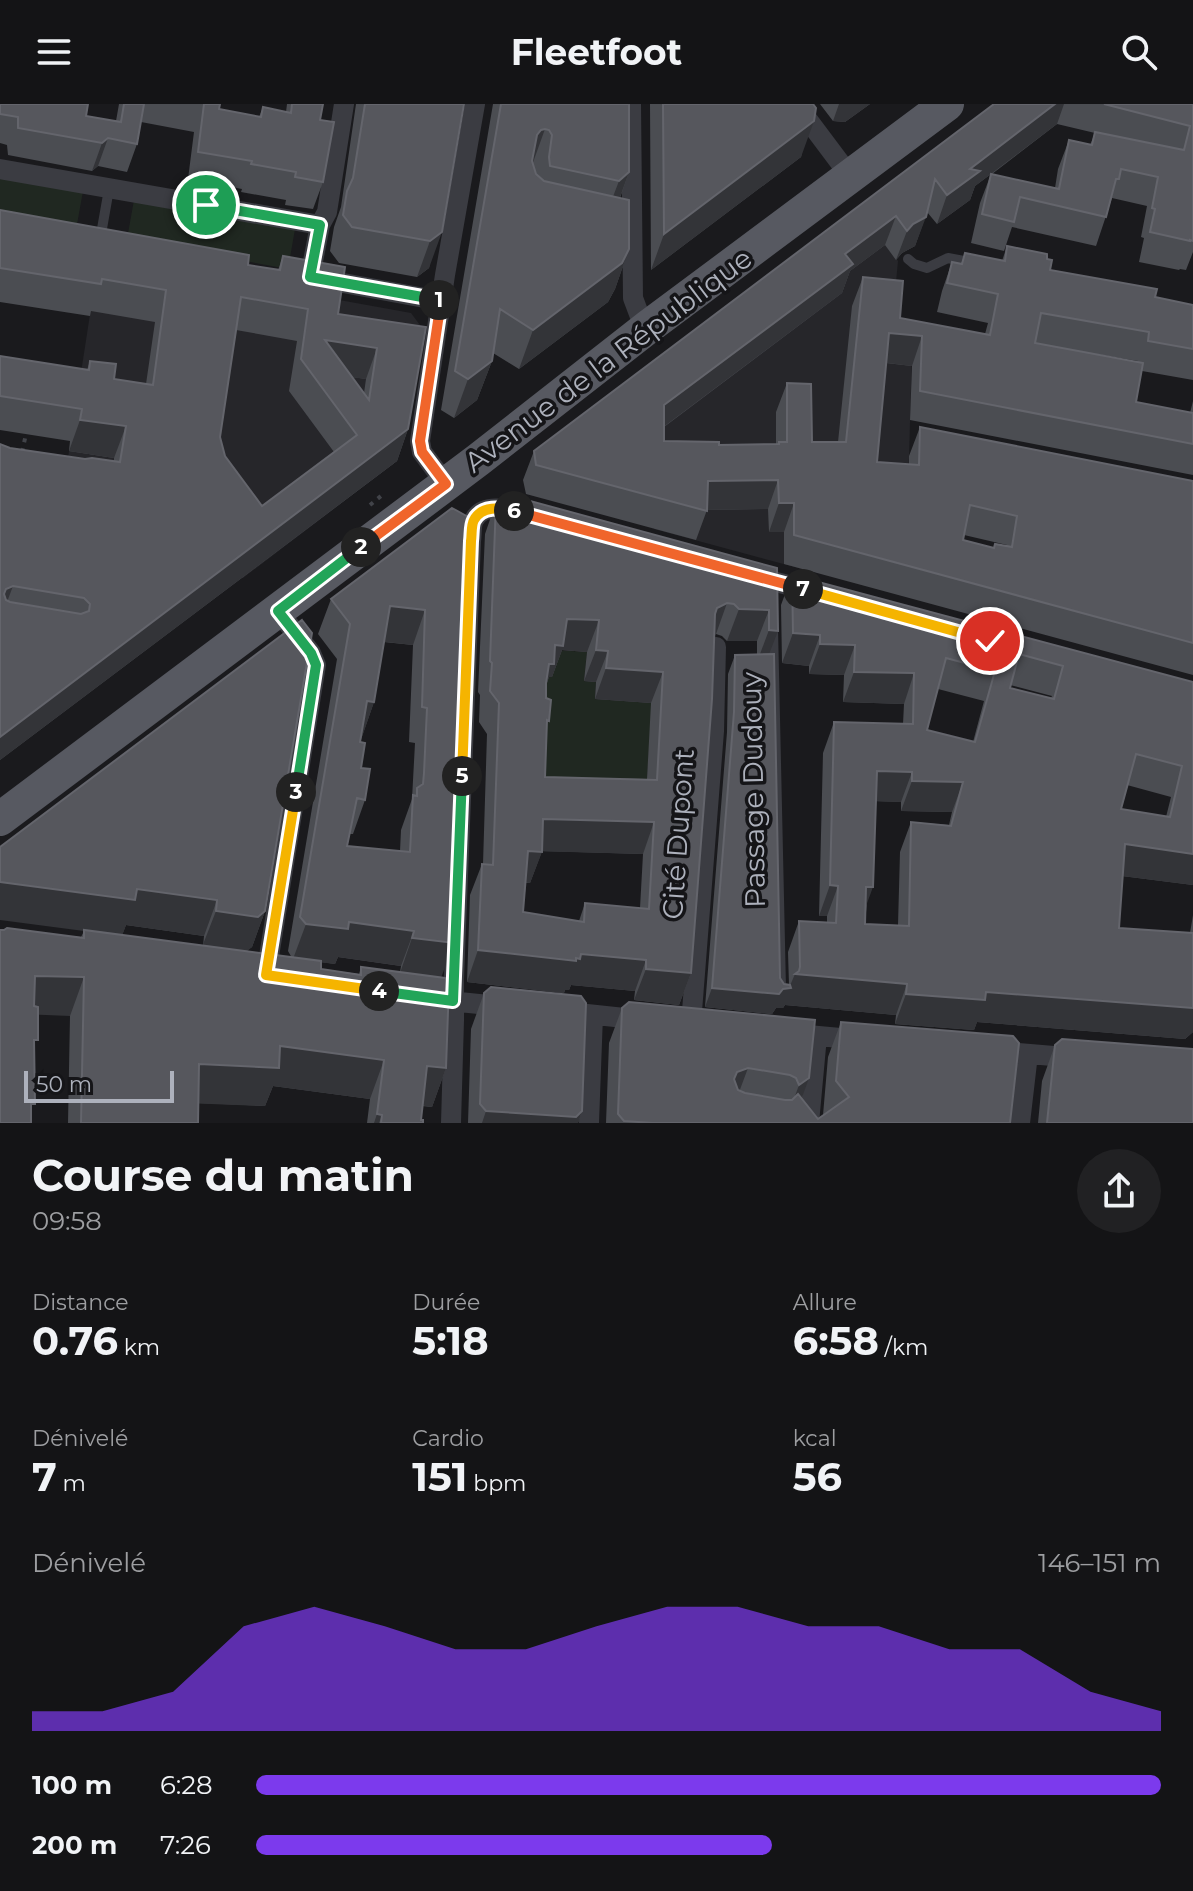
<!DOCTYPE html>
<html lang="fr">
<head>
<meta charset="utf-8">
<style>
  body { margin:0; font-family:Montserrat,sans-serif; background:#212123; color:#f1f3f6; height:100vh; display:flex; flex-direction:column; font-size:30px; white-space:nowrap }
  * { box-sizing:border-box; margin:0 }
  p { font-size:26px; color:#9d9ea1 }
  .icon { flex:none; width:44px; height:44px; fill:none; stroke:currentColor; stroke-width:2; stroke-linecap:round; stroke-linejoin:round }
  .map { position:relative; height:1019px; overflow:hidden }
  .sheet { display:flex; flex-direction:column; background:#141416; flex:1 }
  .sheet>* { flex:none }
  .scale { position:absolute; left:24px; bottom:20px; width:150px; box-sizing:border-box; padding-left:8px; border:4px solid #adb1bc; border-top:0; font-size:22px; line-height:28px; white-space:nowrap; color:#adb1bc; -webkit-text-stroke:6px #151518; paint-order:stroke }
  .pin { position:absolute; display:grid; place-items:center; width:68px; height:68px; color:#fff; margin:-34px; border:4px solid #fff; border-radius:50%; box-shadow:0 2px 8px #0007 }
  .km { position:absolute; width:40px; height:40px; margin:-20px; border-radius:50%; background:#222; color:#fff; font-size:22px; line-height:40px; text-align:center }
  .round { display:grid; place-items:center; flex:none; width:84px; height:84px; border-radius:42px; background:#212123 }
  .summary { display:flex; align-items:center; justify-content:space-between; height:136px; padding:0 32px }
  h1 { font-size:44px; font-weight:700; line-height:60px }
  .metrics { display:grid; grid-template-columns:repeat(3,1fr); gap:12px; height:136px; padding:8px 32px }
  .metrics div { display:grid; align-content:center }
  .metrics b { font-size:40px; font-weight:700 }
  .metrics small { font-size:22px; font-weight:400 }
  .metrics p { font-size:22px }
  .chart { height:224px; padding:16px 32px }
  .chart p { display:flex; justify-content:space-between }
  .chart svg { width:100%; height:144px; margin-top:8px; fill:#7c3aed; opacity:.7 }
  ul { padding:0 32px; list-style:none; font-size:26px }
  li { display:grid; grid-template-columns:128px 96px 1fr; align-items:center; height:60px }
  li i { height:20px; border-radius:10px; background:#7c3aed }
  header { display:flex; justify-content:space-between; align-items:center; height:104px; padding:0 32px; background:#141416; font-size:36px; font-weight:700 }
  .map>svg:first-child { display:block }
</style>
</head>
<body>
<header><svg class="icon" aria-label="menu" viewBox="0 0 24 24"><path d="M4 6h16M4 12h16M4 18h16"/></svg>Fleetfoot<svg class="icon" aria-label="search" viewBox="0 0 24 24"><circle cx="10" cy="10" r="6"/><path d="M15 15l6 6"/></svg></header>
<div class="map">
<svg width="1193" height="1019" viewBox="0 0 1193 1019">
  <rect width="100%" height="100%" fill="#1a1a1d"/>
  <path fill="#26262a" d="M867,117l31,40 -8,85 22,5 -4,143 -102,76 -152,-41 -1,-147z
    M98,158l81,9 232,42 9,12 -23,136 -154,117 -176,-114z"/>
  <path fill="#202821" d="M0,72l83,15 -7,39 -76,-14z
    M134,96l161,29 -7,40 -161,-30z
    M555,546l32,2 -3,29 12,1 -1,17 57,4 -7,108 -112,-3 1,-84z"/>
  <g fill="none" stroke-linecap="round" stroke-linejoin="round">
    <path stroke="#414349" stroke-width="4" stroke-dasharray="4 6" stroke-linecap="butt" d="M22,348l4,-18
      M370,401l11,-9"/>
    <path stroke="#3b3c42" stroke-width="10" d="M100,136l9,-51
      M908,155l6,5 13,4 21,-10 27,5
      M773,524l8,360"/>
    <path stroke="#3b3c42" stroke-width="20" d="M631,0l2,194 6,16 9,13
      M796,0l54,72
      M0,65l320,56
      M310,173l10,-52 7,-13 17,-108
      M316,174l125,23
      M446,380l-24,-32 -2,-11 25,-166 30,-171
      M753,472l62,16
      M266,871l50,-310 -5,-12 -33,-42
      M440,896l68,7
      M559,907l84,9
      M691,920l23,-293 2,-84
      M786,929l76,7
      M994,947l83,7
      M451,1019l3,-103v-41l17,-438c1,-5 0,-16 3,-21 8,-16 30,-12 44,-8
      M589,1019l4,-108
      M809,1019l8,-87
      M1020,1019l8,-69"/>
    <path stroke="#575961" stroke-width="34" d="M0,715l478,-359 170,-133 299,-223"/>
  </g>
  <path fill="#4b4d52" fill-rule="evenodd" d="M0,0l116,17 3,-17h101l-1,5 40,8 4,-10 23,5 1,-8h36l-3,16 3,62 -10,27 -28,-4 1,-5 -45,-8 1,-3 -54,-10 6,-47 -53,-10 -4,22 -10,28 -29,-6 -6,5 -84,-16 -1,-10 -7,-2z
    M356,0h108l-35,164 -12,9 -78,-14 -9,-12 4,-24 7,-20z
    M493,0h136v68l-9,26 9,51 -14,40 -7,13 -89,67 -26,-16 -1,8 -15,39 -23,18 -13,-8z
    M650,0h163l-12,53 -150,113z
    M820,0h50l-25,18 -12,-1z
    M994,0h199v148l-7,18 -6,-1 -1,1 -40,-8 5,-24 -3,-1 6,-31 -35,-8 -16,48 -84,-19 -8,24 -33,-8 9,-40 11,-29 -16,12 -5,14 -33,24 -10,-12 -12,34 -13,7 -6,7 -11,-15 -35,26 -8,22 -178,134v14l55,4 57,-1v-32l11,-29 25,59h26l14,-136 11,-29 37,41 85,16 3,-11 -51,-11 5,-21 10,-29 9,2 4,-11 37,8 5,-15 40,13 3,11 105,27 38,8v75l-51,-9 -6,31 54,11 3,-12v74l-283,-55 2,-54 -26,-3 -9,99 32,2v-8l11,-29 273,54v194l-409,-111v-32h-15l-1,-23 -61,1 -11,30 -170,-46 -3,-14 11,-29zM1057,20l38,9 -5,12 -21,-5 -11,29 -3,19 -63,-14zM1054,243l84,14v1zM964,431l43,10v1l-13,2 -31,-8z
    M0,106l248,55 30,5 5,-14 55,58 88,13 -18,102 -11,32 -397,299 10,-312 75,11 29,2v-3l-45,-7 1,-10 -70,-11v-74l87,14 3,-9 24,18 32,5 9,-62 -64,-11 -1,5 -90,-14zM236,226l61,11 -8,50 45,61 -72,54 -37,-50 -5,-19zM352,273l14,2 -2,14z
    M496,398l281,66 -8,86 11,324 4,6 5,1 -1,-33 11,-31 28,1v-6h-8l4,-163 11,-31 69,2 1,-20 -61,-2 1,-27 -35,-1v-8l-27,-3 -1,-58 11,-30 401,107v203l-71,-9 -3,52 71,5 3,-18v117l-8,7 -208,-17 -3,8 -79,-6 1,-9 -111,-10 -2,3h-7l-4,6 -67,-7 22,-275 1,-58 7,-19 22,-1v-13h-30l-5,-5 -6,-2 -2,1 -23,338 -12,32 -45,-5 1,-9 -64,-6 -2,5h-4l-1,3 -97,-11 3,-87 12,-31h1l4,-130 -8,-12 1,-27 -2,-3 7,-158zM562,546l25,2 -3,29 12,1 -1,17 56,4 -4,76 -102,-2 1,-49v-42l3,-9h3zM1010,581l42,11 -1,2 -41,-10zM938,585l46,12 -11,41 -46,-12zM1127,681l44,12 -5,20 -45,-8zM876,697l25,1v9l51,1 -3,13 -38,-3 -11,30 -2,73 -33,-1zM542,747l101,3 -3,54 -55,-5 -6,18 -56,-9 3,-29h4z
    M452,404l14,118 -5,14 -20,338 5,90 -14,39 -10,-1 -1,14 2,3h-56l3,-24 -97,-13 -8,20 -66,-3 -1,20h-130l2,-107 -70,-86 81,7 3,-6 -84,-84 265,64 -13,36 -6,4 46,7 -4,-7 49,-292 -19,-25 13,-35zM384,538l29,3 -4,97 6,1 -3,56 -11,31 -1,21 -53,-5 3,-12h3l12,-34 -4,-32 -1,-26 14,-40zM126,821l78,11 -1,10 -81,-11zM338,853l63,9 -1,6 -39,-5 -2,7 -38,-5v-7l14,2z
    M484,889l98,118 -4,12h-110l3,-94z
    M622,904l193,12 -13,78 16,21 5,-4 5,-58 13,-35 169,101h-404l3,-80z
    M1055,941l138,78h-155l4,-42z"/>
  <path fill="#333438" d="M839,0h31l-25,18 -12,-1z
    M1055,0h9l-7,20 -82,62 -5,14 -33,24 10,-29 23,-26z
    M814,17l-13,36 -150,113 13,-36z
    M545,25l-14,39 6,-33 4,-5z
    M108,34l-10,28 -6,5 10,-28z
    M629,68l-14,39 -11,9 15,-39z
    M896,112l-11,29 -35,26 -8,22 -188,141 10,-29 181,-151z
    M926,113l-11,29 -13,7 -6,7 11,-29 6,-7z
    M442,128l-13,36 -12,9 13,-36z
    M629,145l-14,40 -7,13 -89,67 14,-39z
    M889,229l33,3 -10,30 -33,-4z
    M325,236l52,8 -11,31 -53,-7z
    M492,257l-15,39 -23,18 14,-39z
    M80,316l46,6 -12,32 -45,-7z
    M408,325l-11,32 -397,299v-23z
    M778,376l-10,29 -65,1 5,-29z
    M779,399h15l-10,29h-15z
    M13,482l-12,32 -1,-14 6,-15z
    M727,499l-11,31 -11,6 12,-32z
    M390,502l35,4 -12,35 -36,-4z
    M739,505l30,1 -12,31h-30z
    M567,515l32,1 -12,32 -25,-2 -10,27h-3l-7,18h-4l17,-50z
    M769,526l9,1 -12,31h-9z
    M793,529l27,2 -11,31 -27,-3z
    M820,540l35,1 -11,30 -35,-1z
    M596,546l12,1 -12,31 -12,-1z
    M606,564l57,4 -12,31 -56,-4z
    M854,568l60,1 -10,31 -61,-2z
    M367,597l7,1 -12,35 -8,-1z
    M877,667l35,1 -11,30 -35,-1z
    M912,677l51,1 -11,30 -51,-1z
    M543,715l111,3 -11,32 -111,-3z
    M1125,740l68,10v31l-79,-10z
    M528,747l14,1 -12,31 -13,-1z
    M0,778l137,7 80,11 -13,36 -78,-11 -4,11 -122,-16z
    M830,781l8,1 -11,30h-8z
    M866,783h7l-11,30z
    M216,807h49l-13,36 -7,6 -43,-6z
    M349,818l65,9 -13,35 -63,-9 -3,7 -42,-5 13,-35z
    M412,834l42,5 -13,35 -41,-5z
    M478,846l98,8 5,-4 65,6 -11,31 -64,-6 -2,5h-4l-1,3 -97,-11z
    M646,865l45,4 -12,32 -45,-5z
    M795,870l112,10 -11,31 -111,-10 -2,3h-7l-4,6 -67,-7 7,-19h77z
    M35,872l49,1 -14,39 -49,-2z
    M986,888l207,16v24l-8,7 -208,-17 -3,8 -79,-6 11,-30z
    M280,942l104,14 -14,39 -97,-13 -8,20 -80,-3 14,-39z
    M427,962l19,2 -14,39 -19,-3z
    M748,964l-13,35 -14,12 16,-43z
    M809,974l-13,36 -10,7 13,-36z
    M486,1007h96l-4,12h-96z
    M377,1010l5,1 -3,8h-5z"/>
  <path fill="#56575d" stroke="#64656c" stroke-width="2" fill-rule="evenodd" d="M0,0h88l-2,12 35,6 3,-18h20l-7,40 -29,-6 -6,5 -84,-15v-11l-18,-3z
    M204,0h16l-1,5 42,8 2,-10 28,6 1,-9h31l-3,16 14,2 -11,60 -28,-5 1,-5 -45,-8 1,-3 -54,-9z
    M365,0h99l-22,128 -12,9 -78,-14 -9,-12 4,-24 6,-13z
    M501,0h128v68l-10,9 -69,-15 -1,-9 3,-22 -3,-5 -4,-1 -4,1 -4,5 -5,26 4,13 8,7 85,19v49l-7,14 -89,67 -33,-21 -8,52 -24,18 -13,-8z
    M663,0h150l3,4 -2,13 -150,113z
    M994,0h61l-85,65 10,2 -33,24 -12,-16 -9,38 -13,7 -6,7 -11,-15 -51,38 8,10 -189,141v36l55,1v3l60,-1v-2h8v-59l24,1 1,58h34l17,-165 40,4 -3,37 90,17 8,-41 -51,-11 5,-21 10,2 3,-11 40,8 2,-15 40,8v5l5,1 -2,10 107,19 -2,8 38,8v44l-45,-8 1,-9 -108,-19 -6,30 108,20 -7,39 57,11v31l-273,-53 2,-55 -33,-3 -12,129 42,3 1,-38 273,54v162l-399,-108v-32h-15l-1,-23 -70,1 -1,30 -171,-46 -2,-14zM970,401l47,11 -5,31 -17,-3 -1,4 -31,-8z
    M1104,0h89v137l-3,-1v1l-40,-9 5,-23 -3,-1 6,-31 -37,-8 -2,10h-3l-10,38 -86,-20 -6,25 -32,-8 9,-40 68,15 10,-49 23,5 3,-13 89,18 6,-24z
    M0,106l249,45 -1,10 32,5 3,-14 62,11 -7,47 88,13 -18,102 -408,308v-293l10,4 75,11 7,-1 28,4 6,-36 -46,-6 2,-11 -82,-13v-40l89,14 1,-9 26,3 -2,15 39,6 13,-95 -64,-11 -1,5 -101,-16zM241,193l67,12 -7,50 56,76 -95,71 -37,-50 -5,-19zM325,236l52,8 -8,52zM13,482l71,12 6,6 -1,7 -8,3 -71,-12 -4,-2 -2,-6 2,-5z
    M508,391l269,73 1,63 -9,-1v-20l-30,-1 -5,-5 -7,-1 -10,5 -2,6 -3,85 -21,274 -45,-4v-9l-65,-6 -1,5 -4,-1v3l-98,-11 4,-86 11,1 6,-162 -9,-12 2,-28 -2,-2 6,-159zM567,515l32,1 -3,30 12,1 -2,17 57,4 -6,108 -112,-3 2,-57 2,1 2,-21 -5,-2v-15l3,-19h5l1,-19 8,1zM543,715l111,3 -5,87 -64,-6 -1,19 -61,-10 5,-61 14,1z
    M452,404l18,10 -4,108 -5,-6 -8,236 4,1 -3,86 -42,-5 2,-7 -65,-9 -1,7 -42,-5 -6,-7 50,-293 -19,-25zM390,502l35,4 -3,97 5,1 -3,65 -1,11 -6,4v8l-4,-1 -3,57 -63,-6 10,-48 8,2 5,-31 -9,-1 4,-25 -5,-1 7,-41 7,1z
    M792,471l401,107v172l-68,-10 -6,84 74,5v75l-207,-16 -1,8 -79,-6 1,-10 -112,-10 4,-3 1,-4 -1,-46 37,2 2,-37 -8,-1 4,-163 79,2 1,-51 -60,-1 1,-27 -35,-1v-9l-27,-2zM1019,550l44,12 -9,33 -44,-11zM946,554l49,13 -20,71 -48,-12zM1136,650l46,12 -12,51 -49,-8zM877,667l35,1v9l51,1 -12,44 -40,-4 -2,104 -44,-2 1,-37h7z
    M302,516l10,13 -47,278 -7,6 -42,-6 1,-11 -80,-11 -2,11 -135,-18v-35z
    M774,550l6,324 4,6 6,1 1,3 -8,1 -4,5 -67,-6 22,-276 1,-57z
    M7,824l77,10v-8l237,31v8l40,6v-8l84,11 4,5 -3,85 -19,-2 -6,54h2v3h-42l1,-8 -5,-1 7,-54 -104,-14 -1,22 -80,-4 -1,59h-117l3,-146 -49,-1 -1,30 4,1v33h-4l1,64h-4v19h-31v-193h4z
    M491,883l90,9 5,7 -4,108 -6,6 -90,-6 -6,-7 4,-111z
    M629,898l186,18 -6,58 -10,7 -3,-7 -6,-3 -42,-7 -11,4 -3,7 4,11 7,3 40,7h7l6,-6 20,25 31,-22 -13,-16 5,-59 172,14 6,7 -9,80h-357l-29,-2 -6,-7 4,-106z
    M1062,935l131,10v74h-146l8,-78z"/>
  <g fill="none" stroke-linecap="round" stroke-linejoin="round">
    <g stroke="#fff" stroke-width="16">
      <path id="split-1" d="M206,101l114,20 -10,52 129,23"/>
    </g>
    <g stroke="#fff" stroke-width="16">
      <path id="split-2" d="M361,443l85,-63 -24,-32 -2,-11 21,-140 -2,-1"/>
    </g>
    <g stroke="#fff" stroke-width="16">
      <path id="split-3" d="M296,688l20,-127 -5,-12 -33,-42 83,-64"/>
    </g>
    <g stroke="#fff" stroke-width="16">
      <path id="split-4" d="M296,688l-30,183 113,16"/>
    </g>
    <g stroke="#fff" stroke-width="16">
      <path id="split-5" d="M379,887l74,10 9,-225"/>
    </g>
    <g stroke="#fff" stroke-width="16">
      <path id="split-6" d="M462,672l9,-235c1,-6 0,-16 3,-21 8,-15 26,-12 40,-9"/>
    </g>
    <g stroke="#fff" stroke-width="16">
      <path id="split-7" d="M514,407l289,78"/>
    </g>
    <g stroke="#fff" stroke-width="16">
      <path id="split-8" d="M803,485l187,52"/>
    </g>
    <use href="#split-1" stroke="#22a559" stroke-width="10"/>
    <use href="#split-2" stroke="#f0652b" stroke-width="10"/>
    <use href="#split-3" stroke="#22a559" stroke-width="10"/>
    <use href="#split-4" stroke="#f5b400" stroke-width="10"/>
    <use href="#split-5" stroke="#22a559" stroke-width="10"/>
    <use href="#split-6" stroke="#f5b400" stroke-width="10"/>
    <use href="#split-7" stroke="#f0652b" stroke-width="10"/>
    <use href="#split-8" stroke="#f5b400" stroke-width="10"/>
  </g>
  <g text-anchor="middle" stroke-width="7" stroke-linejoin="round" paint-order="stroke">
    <g font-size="28" fill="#adb1bc" stroke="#151518">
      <text transform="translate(608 256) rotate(-37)" y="10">Avenue de la République</text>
      <text transform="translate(753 686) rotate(-91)" y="10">Passage Dudouy</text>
      <text transform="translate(678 730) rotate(-86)" y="10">Cité Dupont</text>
    </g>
  </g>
</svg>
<div class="scale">50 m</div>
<div class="pin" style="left:206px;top:101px;background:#1e9e55"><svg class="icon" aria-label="arrive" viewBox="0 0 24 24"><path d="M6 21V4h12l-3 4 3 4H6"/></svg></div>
<div class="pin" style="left:990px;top:537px;background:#d93025"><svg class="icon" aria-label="check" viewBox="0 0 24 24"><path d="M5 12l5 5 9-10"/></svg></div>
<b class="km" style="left:439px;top:196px">1</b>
<b class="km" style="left:361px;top:443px">2</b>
<b class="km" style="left:296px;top:688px">3</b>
<b class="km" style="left:379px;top:887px">4</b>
<b class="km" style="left:462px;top:672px">5</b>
<b class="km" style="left:514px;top:407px">6</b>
<b class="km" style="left:803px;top:485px">7</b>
</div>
<section class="sheet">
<div class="summary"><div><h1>Course du matin</h1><p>09:58</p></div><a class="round"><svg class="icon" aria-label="share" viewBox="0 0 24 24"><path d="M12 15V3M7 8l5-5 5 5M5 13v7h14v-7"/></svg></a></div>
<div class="metrics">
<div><p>Distance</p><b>0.76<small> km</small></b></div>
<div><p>Durée</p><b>5:18</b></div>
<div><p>Allure</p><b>6:58<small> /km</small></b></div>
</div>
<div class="metrics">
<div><p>Dénivelé</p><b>7<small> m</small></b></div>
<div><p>Cardio</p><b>151<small> bpm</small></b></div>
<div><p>kcal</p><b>56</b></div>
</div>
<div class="chart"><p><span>Dénivelé</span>146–151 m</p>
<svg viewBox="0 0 160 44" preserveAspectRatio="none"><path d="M0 44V38L10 38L20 32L30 12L40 6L50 12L60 19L70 19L80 12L90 6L100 6L110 12L120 12L130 19L140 19L150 32L160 38V44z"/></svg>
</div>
<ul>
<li><b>100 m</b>6:28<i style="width:100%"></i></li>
<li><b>200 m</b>7:26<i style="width:57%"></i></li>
</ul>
</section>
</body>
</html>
